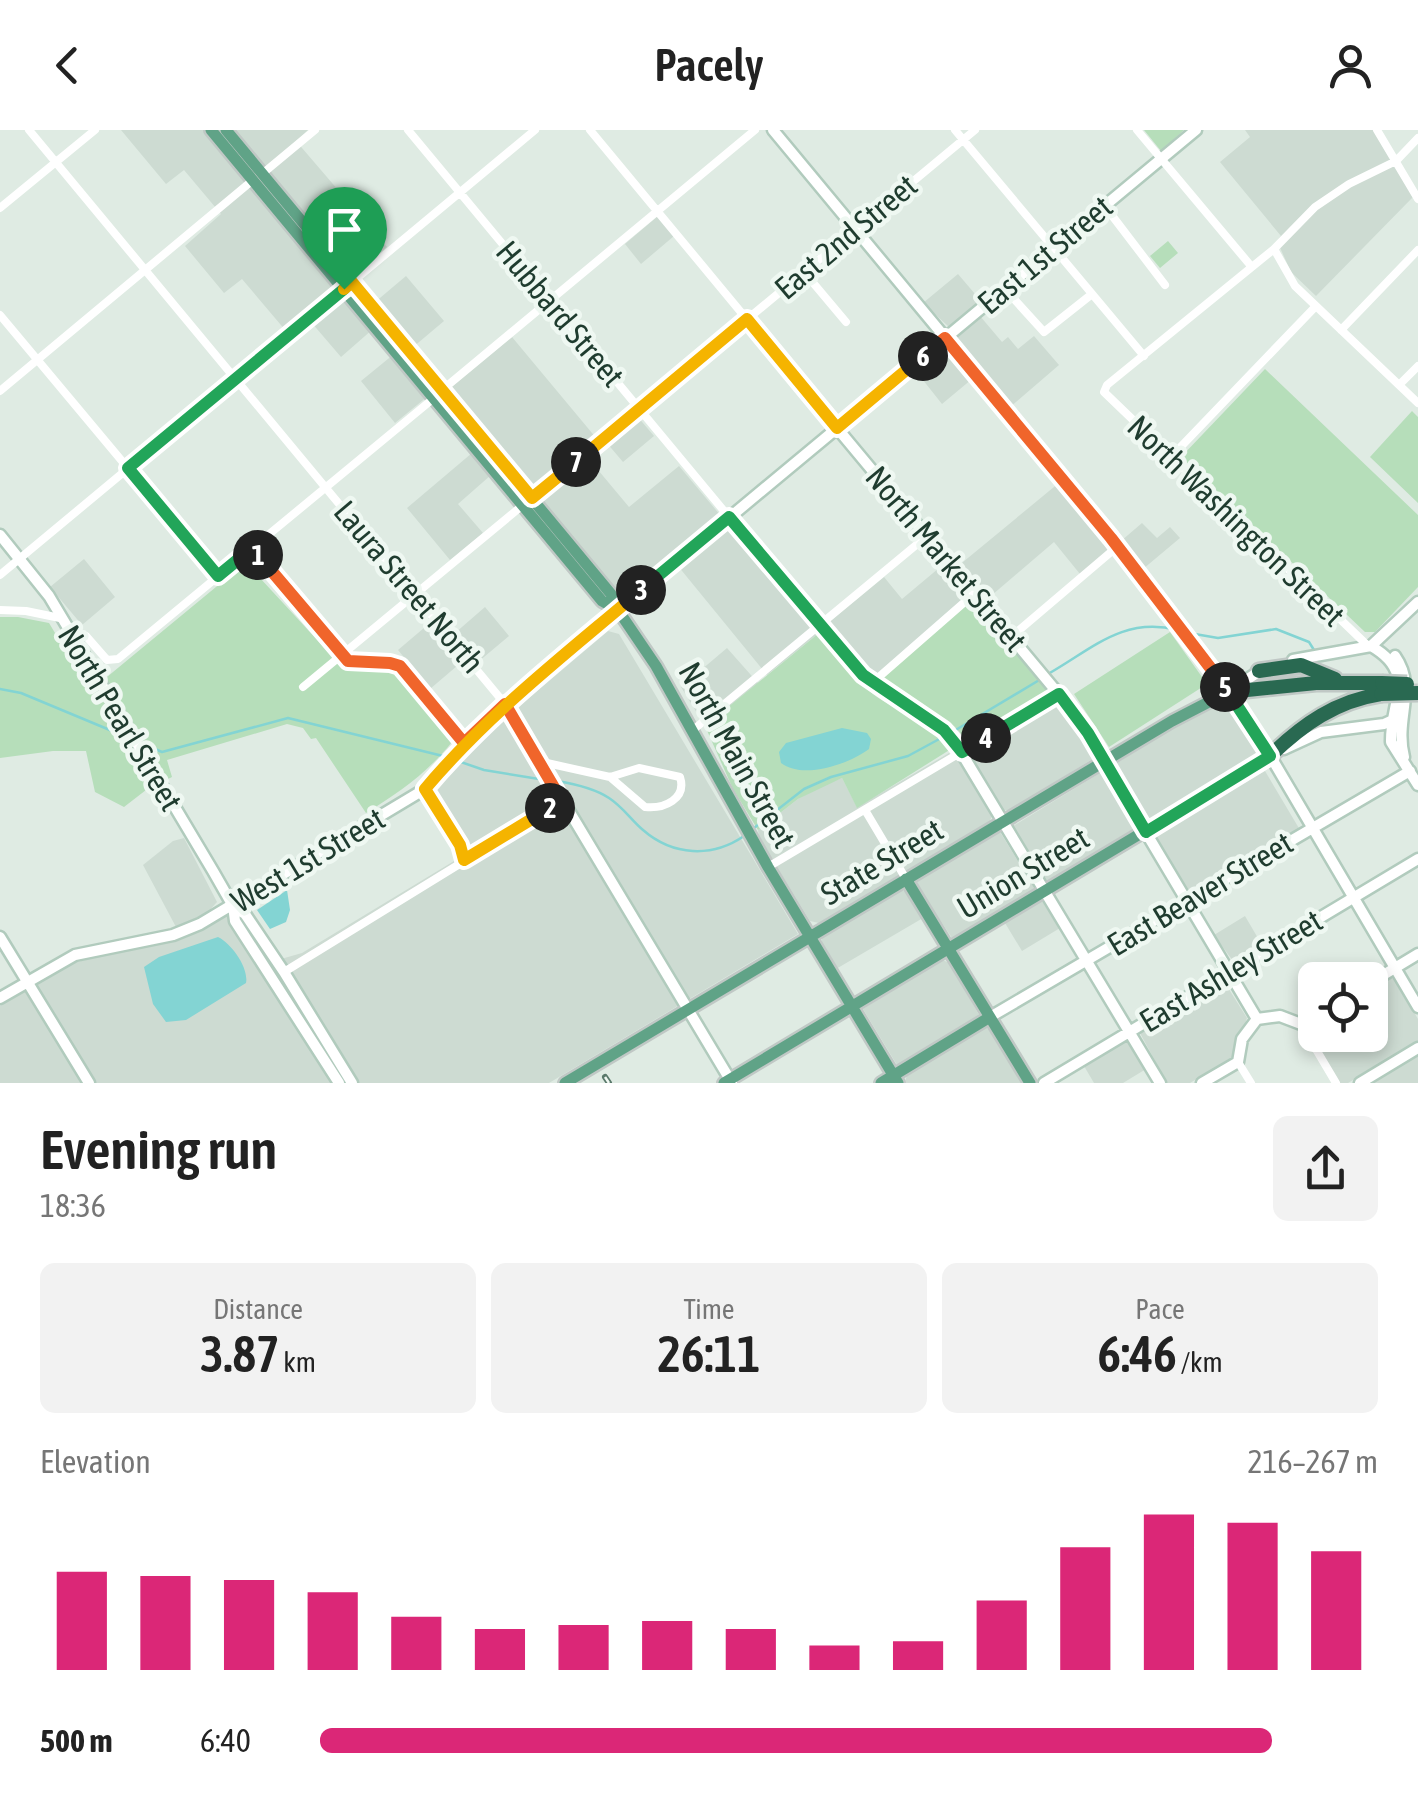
<!DOCTYPE html>
<html lang="en">
<head>
<meta charset="utf-8">
<style>
  body { margin:0; font-family:"Asap Condensed",sans-serif; background:#f2f2f2; color:#222; height:100vh; display:flex; flex-direction:column; font-size:38px; white-space:nowrap }
  * { box-sizing:border-box; margin:0 }
  p { font-size:32px; color:#767676 }
  .icon { flex:none; width:55px; height:55px; fill:none; stroke:currentColor; stroke-width:2; stroke-linecap:round; stroke-linejoin:round }
  .map { position:relative; height:953px; overflow:hidden }
  .drawer { display:flex; flex-direction:column; background:#fff; flex:1 }
  .drawer>* { flex:none }
  .buttons { position:absolute; left:1298px; top:832px; display:grid; gap:20px }
  .buttons a { display:grid; place-items:center; width:90px; height:90px; border-radius:15px; background:#fff; box-shadow:0 5px 15px #0003; font-size:50px }
  .pin { position:absolute; display:grid; place-items:center; width:85px; height:85px; color:#fff; margin:-102px -42px; border-radius:50% 50% 50% 0; rotate:-45deg; box-shadow:0 0 10px #0007 }
  .pin .icon { rotate:45deg }
  .km { position:absolute; width:50px; height:50px; margin:-25px; border-radius:50%; background:#222; color:#fff; font-size:28px; line-height:50px; text-align:center }
  .round { display:grid; place-items:center; flex:none; width:105px; height:105px; border-radius:15px; background:#f2f2f2 }
  .headline { display:flex; align-items:center; justify-content:space-between; height:170px; padding:0 40px }
  h1 { font-size:55px; font-weight:600; line-height:75px }
  .figures { display:grid; grid-template-columns:repeat(3,1fr); gap:15px; height:170px; padding:10px 40px }
  .figures div { display:grid; align-content:center; border-radius:15px; background:#f2f2f2; text-align:center }
  .figures b { font-size:50px; font-weight:600 }
  .figures small { font-size:28px; font-weight:400 }
  .figures p { font-size:28px }
  .chart { height:280px; padding:20px 40px }
  .chart p { display:flex; justify-content:space-between }
  .chart svg { width:100%; height:180px; margin-top:10px; stroke:#db2777; stroke-width:6 }
  ul { padding:0 40px; list-style:none; font-size:32px }
  li { display:grid; grid-template-columns:160px 120px 1fr; align-items:center; height:75px }
  li i { height:25px; border-radius:12px; background:#db2777 }
  header { display:flex; justify-content:space-between; align-items:center; height:130px; padding:0 40px; background:#fff; font-size:45px; font-weight:600 }
  .map>svg:first-child { display:block }
</style>
</head>
<body>
<header><svg class="icon" aria-label="back" viewBox="0 0 24 24"><path d="M15 5l-7 7 7 7"/></svg>Pacely<svg class="icon" aria-label="person" viewBox="0 0 24 24"><circle cx="12" cy="8" r="4"/><path d="M4 21q1-7 8-7t8 7"/></svg></header>
<div class="map">
<svg width="1418" height="953" viewBox="0 0 1418 953">
  <rect width="100%" height="100%" fill="#dfebe3"/>
  <path fill="#cddbd2" d="M121,0h86l166,199 -32,28 -36,-42 -19,16 -44,-52 -18,14 -39,-47 36,-32 -37,-44 -18,14z
    M231,0h77l-12,11 91,106 -35,29z
    M1245,0h128l40,67 -97,99 -25,-24 -14,-31 4,-5 -61,-74 30,-25z
    M658,86l16,20 -33,28 -16,-20z
    M958,144l23,27 -32,26 -26,-24z
    M406,146l38,45 -32,27 -38,-45z
    M980,186l22,26 6,-5 10,12 16,-13 25,29 -50,43 -54,-65 2,-8z
    M512,207l90,108 -14,13 41,49 50,-41 42,50 -97,81 -23,-20 -154,-186z
    M945,217l27,32 -30,25 -27,-34z
    M394,224l34,42 -33,27 -34,-42z
    M637,286l17,20 -31,26 -17,-20z
    M472,323l19,22 -33,29 25,29 -33,27 -43,-52z
    M1060,352l53,65 -33,27 -26,-32 -69,59 -28,-34z
    M1142,393l15,15 13,-11 10,11 -37,31 -22,-28z
    M728,397l91,106 -52,42 -89,-109z
    M84,429l31,38 -33,28 -32,-38z
    M945,433l28,36 -94,82 -7,-4 -45,-53 57,-47 18,22z
    M485,477l24,29 -31,26 -7,-8 -41,35 -32,-39 33,-28 16,18z
    M608,501l11,3 179,300 -249,149h-549v-77l71,-42 37,-11 79,-16 58,-32 36,54 21,-6 157,-95 -36,-61 53,-54z
    M727,518l31,35 -53,43 -24,-39z
    M1051,564l22,27 21,37 -84,52h-7l-32,-55 -2,-12z
    M1225,573l20,23 13,24 -1,5 -104,65 -8,-2 -30,-54 72,-44z
    M949,623l11,10 32,52 -2,6 -171,102 -9,-2 -51,-84 -1,-7 40,-31 26,-14 18,-7 15,29z
    M1265,641l35,59 -104,62h-7l-32,-53v-6z
    M1100,643l5,2 30,53 -88,53 -34,-55z
    M1000,702l35,57 -83,49 -36,-54 3,-5z
    M184,708l33,64 -10,11 -31,14 -33,-62 30,-24z
    M900,760l7,2 16,26 -87,51 -15,-26 2,-7z
    M1042,771l18,27 -38,23 -17,-28z
    M1245,786l17,29 -29,16 -19,-26z
    M942,830l8,3 29,52 -82,50 -34,-56z
    M1388,846l8,5 22,38v22l-70,42h-14l-33,-54 14,-9v15h55v-48z
    M1225,853l22,35 -13,38 -44,27h-23l-27,-50z
    M985,897l6,3 32,53h-118l2,-9z
    M1127,911l19,28 -23,14h-29l-10,-17z
    M1418,925v28h-47z"/>
  <path fill="#b6deba" d="M1144,0h40l-23,21z
    M1168,111l10,12 -18,15 -10,-12z
    M1265,239l153,146v72l-43,45h-10l-184,-175z
    M1412,281l6,6v86l-48,-46z
    M248,435l96,104 50,1 13,8 43,58 2,6c-25,31 -52,50 -86,71l-50,-75 -5,1 -8,-11 -16,-4 -120,36 5,17 -26,13 -22,17 -29,-15 -9,-41h-33l-53,7v-141h18l31,6 41,68 149,-123z
    M973,469l78,95 -82,49 -15,-17 -75,-45z
    M1170,502l37,52 -98,63 -35,-53z
    M819,503c17,20 33,45 54,61 25,19 63,26 78,55l-94,59 -15,-30 -44,21 -40,31 -25,-41 -28,-63z"/>
  <path fill="#83d4d3" d="M842,598l25,5 4,6 -2,10c-20,15 -66,31 -88,14l-2,-11 7,-9z
    M287,760l3,20 -4,12 -16,7 -13,-19z
    M218,807c14,7 31,31 28,46l-60,37 -20,2 -13,-18 -9,-37 15,-10z"/>
  <g fill="none" stroke-linecap="round" stroke-linejoin="round">
    <path stroke="#83d4d3" stroke-width="2.5" d="M1189,503l29,5 58,-9 33,13 5,8
      M1048,544c44,-25 76,-58 129,-44
      M0,559l21,4 108,45
      M954,601l87,-52
      M141,613l21,9 126,-34 159,39
      M455,630l29,10 61,10
      M557,651c18,3 37,7 52,17 14,9 22,22 34,32 30,26 69,28 101,6
      M754,698l50,-39 27,-12 77,-21 35,-19"/>
    <g stroke="#b1cbbd" stroke-width="15">
      <path id="secondary" d="M773,0l345,416 137,184 163,277
        M837,298l239,287 181,304
        M729,387l134,158 89,62 208,346
        M0,405l49,61 164,275 20,35 2,15 104,162
        M1371,516c47,27 19,55 20,96l27,43
        M1395,526c23,33 -1,62 9,101
        M1293,530l78,-14 47,-44
        M1228,562l35,-23
        M505,574l227,379
        M1284,619l37,-17 63,-8 13,-6
        M233,776l12,8 39,58 68,111
        M0,807l89,146
        M1370,853l48,-29
        M0,868l75,-43 98,-20 27,-11 225,-135 40,-46 40,-39 691,-574
        M990,887l420,-246
        M1044,953l374,-224
        M1202,953l36,-21 4,-23 15,-20 23,-3 21,8 14,-9
        M1360,953l58,-35"/>
    </g>
    <g stroke="#c0c8c5" stroke-width="16">
      <path id="primary" d="M211,0l391,471 16,9
        M226,0l385,464 7,16 38,56 112,201 130,216
        M906,749l124,204
        M565,953l607,-362 56,-29
        M724,953l546,-327
        M881,953l109,-66"/>
    </g>
    <g stroke="#c0c8c5" stroke-width="19">
      <path id="highway" d="M1259,541l42,-6 34,14
        M1228,562l88,-9h66
        M1270,626c33,-32 66,-55 111,-62"/>
    </g>
    <path stroke="#fff" stroke-width="8" d="M29,0l476,574
      M408,0l321,387
      M590,0l247,298
      M955,0l189,226
      M1137,0l114,136
      M1377,0l41,69
      M262,44l53,-44
      M1104,75l61,80
      M0,78l95,-78
      M1274,119l21,37 123,117
      M804,142l42,50
      M1004,158l40,44 48,-38
      M0,185l218,261
      M1341,200l77,-80
      M1399,255l19,-19
      M442,260l313,-260
      M0,261l253,-211
      M1170,328l146,-152
      M532,368l443,-368
      M252,418l96,113 42,2 10,4 65,76
      M0,445l535,-445
      M0,480l26,1 34,7
      M72,507l14,-1 21,24 11,-1 316,-261
      M1011,507l107,-91
      M1367,515l-263,-253 3,-7 167,-136 41,-42 34,-23 47,-23 22,-23
      M872,553l103,-90
      M303,557l220,-182
      M693,600l234,-194
      M538,631l72,16 29,-9 41,9c7,22 -16,32 -35,30l-35,-30
      M425,659l35,56 4,15
      M865,680l41,69
      M768,737l291,-173
      M284,842l278,-171
      M1301,894l35,59
      M1238,932l13,21"/>
    <use href="#secondary" stroke="#fff" stroke-width="10"/>
    <use href="#primary" stroke="#60a387" stroke-width="11"/>
    <use href="#highway" stroke="#296951" stroke-width="14"/>
    <g stroke="#59786a" stroke-width="6">
      <path id="rail" d="M605,947l4,6"/>
    </g>
    <use href="#rail" stroke="#eff8f2" stroke-width="2.5" stroke-dasharray="8" stroke-linecap="butt"/>
    <g stroke="#c0c8c5" stroke-width="19" stroke-linecap="butt">
      <path id="highway-bridge" d="M1382,553l25,1
        M1381,564l37,-1"/>
    </g>
    <use href="#highway-bridge" stroke="#296951" stroke-width="14"/>
  </g>
  <g fill="none" stroke-linecap="round" stroke-linejoin="round">
    <g stroke="#fff" stroke-width="20">
      <path id="split-1" d="M258,425l-6,-7 -34,28 -90,-108 216,-179"/>
    </g>
    <g stroke="#fff" stroke-width="20">
      <path id="split-2" d="M258,425l90,106 42,2 10,3 64,77 41,-39 57,97 -12,7"/>
    </g>
    <g stroke="#fff" stroke-width="20">
      <path id="split-3" d="M550,678l-86,52 -4,-15 -35,-56c64,-76 141,-135 216,-199"/>
    </g>
    <g stroke="#fff" stroke-width="20">
      <path id="split-4" d="M641,460l88,-73 134,158 81,55 18,22 24,-14"/>
    </g>
    <g stroke="#fff" stroke-width="20">
      <path id="split-5" d="M986,608l73,-44 29,39 58,99 124,-76 -45,-69"/>
    </g>
    <g stroke="#fff" stroke-width="20">
      <path id="split-6" d="M923,226l22,-18 166,200 114,149"/>
    </g>
    <g stroke="#fff" stroke-width="20">
      <path id="split-7" d="M576,332l171,-143 90,109 86,-72"/>
    </g>
    <g stroke="#fff" stroke-width="20">
      <path id="split-8" d="M344,159l8,-7 180,216 44,-36"/>
    </g>
    <use href="#split-1" stroke="#22a559" stroke-width="12"/>
    <use href="#split-2" stroke="#f0652b" stroke-width="12"/>
    <use href="#split-3" stroke="#f5b400" stroke-width="12"/>
    <use href="#split-4" stroke="#22a559" stroke-width="12"/>
    <use href="#split-5" stroke="#22a559" stroke-width="12"/>
    <use href="#split-6" stroke="#f0652b" stroke-width="12"/>
    <use href="#split-7" stroke="#f5b400" stroke-width="12"/>
    <use href="#split-8" stroke="#f5b400" stroke-width="12"/>
  </g>
  <g text-anchor="middle" stroke-width="9" stroke-linejoin="round" paint-order="stroke">
    <g font-size="32" fill="#1f3c2f" stroke="#eff8f2">
      <text transform="translate(846 107) rotate(-40)" y="11">East 2nd Street</text>
      <text transform="translate(1045 125) rotate(-40)" y="11">East 1st Street</text>
      <text transform="translate(560 184) rotate(50)" y="11">Hubbard Street</text>
      <text transform="translate(1236 391) rotate(44)" y="11">North Washington Street</text>
      <text transform="translate(946 429) rotate(50)" y="11">North Market Street</text>
      <text transform="translate(409 457) rotate(50)" y="11">Laura Street North</text>
      <text transform="translate(120 588) rotate(59)" y="11">North Pearl Street</text>
      <text transform="translate(737 625) rotate(61)" y="11">North Main Street</text>
      <text transform="translate(308 730) rotate(-31)" y="11">West 1st Street</text>
      <text transform="translate(882 732) rotate(-31)" y="11">State Street</text>
      <text transform="translate(1023 743) rotate(-31)" y="11">Union Street</text>
      <text transform="translate(1200 764) rotate(-31)" y="11">East Beaver Street</text>
      <text transform="translate(1231 841) rotate(-31)" y="11">East Ashley Street</text>
    </g>
  </g>
</svg>
<div class="buttons">
<a><svg class="icon" aria-label="locate" viewBox="0 0 24 24"><circle cx="12" cy="12" r="6"/><path d="M12 2v4M12 18v4M2 12h4M18 12h4"/></svg></a>
</div>
<div class="pin" style="left:344px;top:159px;background:#1e9e55"><svg class="icon" aria-label="arrive" viewBox="0 0 24 24"><path d="M6 21V4h12l-3 4 3 4H6"/></svg></div>
<b class="km" style="left:258px;top:425px">1</b>
<b class="km" style="left:550px;top:678px">2</b>
<b class="km" style="left:641px;top:460px">3</b>
<b class="km" style="left:986px;top:608px">4</b>
<b class="km" style="left:1225px;top:557px">5</b>
<b class="km" style="left:923px;top:226px">6</b>
<b class="km" style="left:576px;top:332px">7</b>
</div>
<section class="drawer">
<div class="headline"><div><h1>Evening run</h1><p>18:36</p></div><a class="round"><svg class="icon" aria-label="share" viewBox="0 0 24 24"><path d="M12 15V3M7 8l5-5 5 5M5 13v7h14v-7"/></svg></a></div>
<div class="figures">
<div><p>Distance</p><b>3.87<small> km</small></b></div>
<div><p>Time</p><b>26:11</b></div>
<div><p>Pace</p><b>6:46<small> /km</small></b></div>
</div>
<div class="chart"><p><span>Elevation</span>216–267 m</p>
<svg viewBox="0 0 160 44" preserveAspectRatio="none"><path d="M5 44V20M15 44V21M25 44V22M35 44V25M45 44V31M55 44V34M65 44V33M75 44V32M85 44V34M95 44V38M105 44V37M115 44V27M125 44V14M135 44V6M145 44V8M155 44V15"/></svg>
</div>
<ul>
<li><b>500 m</b>6:40<i style="width:90%"></i></li>
</ul>
</section>
</body>
</html>
